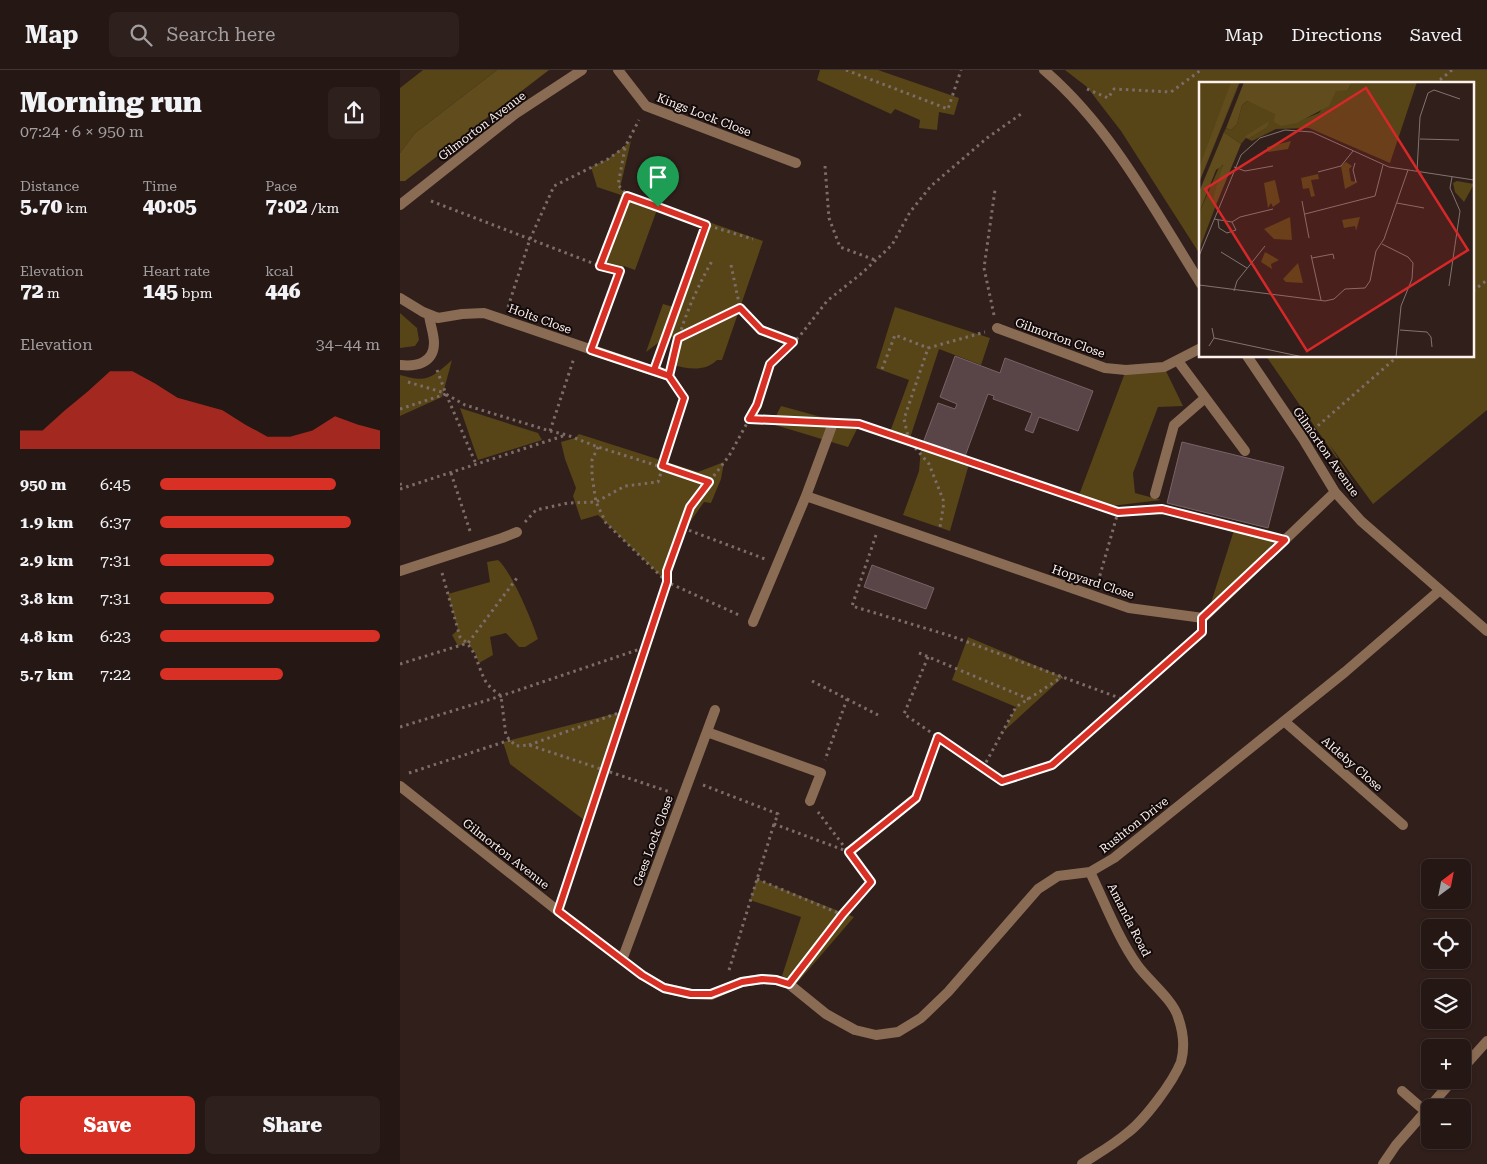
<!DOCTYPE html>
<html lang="en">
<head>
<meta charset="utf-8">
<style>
  body { margin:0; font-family:"Roboto Serif",serif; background:#2d201d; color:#f1f3f6; height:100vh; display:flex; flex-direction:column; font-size:19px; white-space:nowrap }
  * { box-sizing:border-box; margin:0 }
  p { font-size:16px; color:#a39fa0 }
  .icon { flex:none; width:28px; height:28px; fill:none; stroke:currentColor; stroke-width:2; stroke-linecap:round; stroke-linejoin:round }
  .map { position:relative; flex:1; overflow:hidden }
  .drawer { display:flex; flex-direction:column; background:#251714; width:400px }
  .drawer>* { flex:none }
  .needle { width:32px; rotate:32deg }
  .buttons { position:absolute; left:1021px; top:789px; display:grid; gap:10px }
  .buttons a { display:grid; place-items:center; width:50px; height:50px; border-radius:8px; background:#251714; box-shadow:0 1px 4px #0004,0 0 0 1px #423634; font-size:25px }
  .pin { position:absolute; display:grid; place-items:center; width:42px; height:42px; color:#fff; margin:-51px -21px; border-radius:50% 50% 50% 0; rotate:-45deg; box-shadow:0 0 5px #0007 }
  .pin .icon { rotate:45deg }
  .round { display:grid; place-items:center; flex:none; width:52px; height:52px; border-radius:8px; background:#2d201d }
  .overview { display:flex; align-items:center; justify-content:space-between; height:85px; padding:0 20px }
  h1 { font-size:28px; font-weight:800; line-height:38px }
  .figures { display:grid; grid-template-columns:repeat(3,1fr); gap:8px; height:85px; padding:5px 20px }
  .figures div { display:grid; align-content:center }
  .figures b { font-size:21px; font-weight:800 }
  .figures small { font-size:14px; font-weight:400 }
  .figures p { font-size:14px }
  .chart { height:140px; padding:10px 20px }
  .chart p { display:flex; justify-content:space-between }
  .chart svg { width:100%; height:90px; margin-top:5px; fill:#d93025; opacity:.7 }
  .primary-button { display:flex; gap:10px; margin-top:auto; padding:10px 20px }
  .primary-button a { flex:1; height:58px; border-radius:8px; background:#d93025; color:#fff; font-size:20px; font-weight:800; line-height:58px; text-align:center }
  .primary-button a+a { background:#2d201d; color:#f1f3f6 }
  ul { padding:0 20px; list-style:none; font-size:16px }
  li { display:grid; grid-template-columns:80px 60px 1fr; align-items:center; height:38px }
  li i { height:12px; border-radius:6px; background:#d93025 }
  header { display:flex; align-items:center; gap:30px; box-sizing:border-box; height:70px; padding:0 25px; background:#251714; border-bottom:1px solid #423634 }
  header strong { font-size:24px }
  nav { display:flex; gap:28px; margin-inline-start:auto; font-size:18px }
  .search { width:350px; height:45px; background:#2d201d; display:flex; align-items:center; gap:12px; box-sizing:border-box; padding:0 18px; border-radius:8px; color:#a39fa0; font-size:19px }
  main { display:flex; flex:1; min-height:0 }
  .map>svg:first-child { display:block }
</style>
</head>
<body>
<header>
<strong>Map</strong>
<div class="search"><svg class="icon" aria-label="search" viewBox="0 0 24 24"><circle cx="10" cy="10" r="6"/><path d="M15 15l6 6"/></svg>Search here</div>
<nav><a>Map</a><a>Directions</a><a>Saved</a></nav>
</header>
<main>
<section class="drawer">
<div class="overview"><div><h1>Morning run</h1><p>07:24 · 6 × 950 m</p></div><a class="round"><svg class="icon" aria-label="share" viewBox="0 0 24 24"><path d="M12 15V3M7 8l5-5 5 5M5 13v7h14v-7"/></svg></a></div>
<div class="figures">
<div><p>Distance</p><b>5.70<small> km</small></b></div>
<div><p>Time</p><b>40:05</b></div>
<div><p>Pace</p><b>7:02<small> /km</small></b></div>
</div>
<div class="figures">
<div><p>Elevation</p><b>72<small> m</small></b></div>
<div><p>Heart rate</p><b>145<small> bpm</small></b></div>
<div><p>kcal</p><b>446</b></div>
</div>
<div class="chart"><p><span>Elevation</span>34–44 m</p>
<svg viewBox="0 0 160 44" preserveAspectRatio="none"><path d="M0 44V35L10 35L20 25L30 16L40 6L50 6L60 12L70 19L80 22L90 25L100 32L110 38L120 38L130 35L140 28L150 32L160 35V44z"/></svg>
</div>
<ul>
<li><b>950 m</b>6:45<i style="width:80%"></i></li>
<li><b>1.9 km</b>6:37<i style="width:87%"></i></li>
<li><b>2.9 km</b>7:31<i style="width:52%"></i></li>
<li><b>3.8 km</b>7:31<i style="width:52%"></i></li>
<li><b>4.8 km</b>6:23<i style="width:100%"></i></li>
<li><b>5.7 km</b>7:22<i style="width:56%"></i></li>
</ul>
<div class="primary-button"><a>Save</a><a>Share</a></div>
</section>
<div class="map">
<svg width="1087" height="1094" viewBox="0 0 1087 1094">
  <rect width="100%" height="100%" fill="#311f1b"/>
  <path fill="#574417" d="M23,0h74l-82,63 -15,20v-65z
    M420,0h58l81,28 -5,17 -15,-3 -2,18 -18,-2 1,-8 -25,-11 -4,5 -74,-34z
    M665,0h422v340l-114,94 -44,-60 28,44 -91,-132h207v-272h-272v172l-80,-125 -34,-44z
    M231,71l-11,47 7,8 31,11 -23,63 -11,-4 -4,5 -22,-10 23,-66 -24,-8 -6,-20 17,-8z
    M303,150l60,21 -41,119h-5c-12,12 -29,9 -44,5l5,-27 -12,-1 -20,15 17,-48 14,4z
    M495,237l95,31 -9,27 -42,-16 -29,89 -20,-6 19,-52 -33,-12z
    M0,243l17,15 2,12 -4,6 -15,2z
    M52,290l-10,37 -42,19v-41c28,8 31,3 52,-15z
    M764,297l19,39 -25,1 -25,66 2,20 26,7 -50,6 -32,-11 47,-125z
    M381,336l77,21 -10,20 -76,-23z
    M60,338l78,25 4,7 -64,20z
    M179,364l119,38 26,-10 -3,17 -10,24 -7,-1 -16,23 -21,57 -69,-67 -17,5 -8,-24 3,-8 -11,-29 -4,-17 14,-4z
    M521,378l48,16 -19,67 -47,-16 16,-44z
    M835,457l43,12 -68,67z
    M98,490c14,12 34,61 40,79l-13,8h-6l-13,-14 -16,4 3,18 -14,8 -4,-10 -7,-10 -10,3 -6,-11 6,-5 -10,-36 42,-12 -3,-20z
    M568,567l95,40 -59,54 12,-24 -64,-27z
    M225,641l-37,112 -78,-59 -7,-22z
    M357,809l97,38 -57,66 -15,-7 19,-59 -51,-17z"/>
  <path fill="#604c1d" d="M97,0h52l-144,111h-5v-28l15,-20z"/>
  <path fill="#594448" stroke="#786266" d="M555,286l45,17 5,-15 88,33 -15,40 -39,-14 -6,16 -8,-3 7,-17 -39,-14 1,-3 -6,-2 -24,65 -41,-16 15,-40 17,6 2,-5 -17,-7z
    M782,372l102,25 -16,61 -101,-25z
    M472,495l62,23 -8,21 -62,-22z"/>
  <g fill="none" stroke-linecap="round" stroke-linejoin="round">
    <path stroke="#7d6d69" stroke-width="3" stroke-dasharray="2.5 4" stroke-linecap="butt" d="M446,0l102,39 13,-39
      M1035,14l17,-14
      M687,19l21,9 6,-9 57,3 30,-22
      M225,78l-7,37 9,10
      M425,96l4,52 11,29 35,13
      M31,131l169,65 27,-71 79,30
      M331,195l9,43 21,22 32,12
      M1073,221l14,-11
      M108,237l22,-68 24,-53 54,-27 17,-12 14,-27
      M594,245l-10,-47 11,-78
      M196,265l24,-64 -20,-5
      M279,267l61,-29
      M259,287l47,-132 47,14
      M273,291c7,-35 21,-68 39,-100
      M482,299l13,-34 33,13
      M37,300l9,24 19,11 85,26 17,4 31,12 111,35
      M8,312l37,11
      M46,324l30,70
      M0,339l46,-15
      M349,349l70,3
      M447,353l12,1 259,88 33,-2
      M913,360l85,-74
      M150,361l24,-73
      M509,371l-5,-22 24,-71 57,-16
      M511,373l18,21 15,38 -4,25
      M198,377l-6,13v16l4,26 10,21 61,59 74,34
      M51,403l20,61
      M0,413l2,6
      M0,419l166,-54
      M760,439l107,27
      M125,452l11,-12 32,-7 28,-1 29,-16 33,-4 26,-84 -7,-11
      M283,458l82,31
      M476,465l-24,71 99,30 174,64 75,-67
      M42,503l18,64c18,14 16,27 26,45 3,5 10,10 15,14l5,40 10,10 13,-1 141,47
      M698,512l20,-70
      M519,583l110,46
      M528,587l-24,57 98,67 51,-16 72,-65
      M0,594l68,-21 49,-65
      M412,611l35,18 -22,61
      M447,629l31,16
      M0,657l101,-31 145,-49
      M129,675l95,-34
      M583,698l33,-61 46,-30
      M9,703l101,-33
      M303,715l75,29 -4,10 75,28 67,-54 22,-61
      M357,809l86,36
      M164,826l103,-314v-11l23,-64 39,-51 28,-51 13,-41 29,-27 28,-36 35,-28 30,-28 18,-33 21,-26 56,-48 34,-24
      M329,900l45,-146
      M398,902l45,-57 28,-33 -53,-70"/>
    <path stroke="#8a6c54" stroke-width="10" d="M778,291l67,90
      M755,424l19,-69 31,-27
      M1002,1021l23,20"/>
    <path stroke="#8a6c54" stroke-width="10" d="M218,0l28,36 150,57
      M644,0c68,58 110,140 157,214
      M0,135l115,-91 67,-44
      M0,228l23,14 15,6 24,-4 22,-1 185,63
      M597,258l108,40 21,2 38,-3 37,-19
      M847,286l56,83 32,53 26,29 126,110
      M0,295c16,2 34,-2 34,-22 0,-9 -4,-19 -5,-28
      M406,426l323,112 74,10 132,-126
      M0,501l102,-33 15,-6
      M353,552l53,-126 27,-73
      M884,651l119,104
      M307,662l114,41 -11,28
      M0,716l158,125 84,64 22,13 27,6 20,1 30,-13 21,-3 14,1 13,4 37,30 29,16 21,5 22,-3 23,-14 27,-26 90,-103 20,-13 32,-4 24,-14 231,-186 95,-82
      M222,890l93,-250
      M1062,999l25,-28
      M682,1094c15,-10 31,-19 44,-30 18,-13 47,-52 55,-72 4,-15 2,-31 -3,-45 -5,-17 -29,-36 -40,-51 -20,-28 -33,-63 -48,-94
      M983,1094l13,-19 57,-65"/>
  </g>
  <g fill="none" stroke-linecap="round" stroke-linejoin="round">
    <g stroke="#fff" stroke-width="10">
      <path id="route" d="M258,137l48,18 -52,145 15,6 15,22 -22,68 47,16 -19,25 -23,64v11l-109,329 84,64 22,13 27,6h20l31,-12 20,-3 14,1 13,4 54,-70 28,-32 -22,-30 67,-54 22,-61 64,44 50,-16 150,-133v-14l83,-78 -123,-31 -44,3 -259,-88 -110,-5 8,-14 13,-41 23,-22 -32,-12 -21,-22 -62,30 -9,38 -78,-26 29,-79 -20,-5 27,-70 31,11"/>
    </g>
    <use href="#route" stroke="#d93025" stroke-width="6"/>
  </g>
  <g text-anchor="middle" stroke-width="4" stroke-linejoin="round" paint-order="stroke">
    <g font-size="12" fill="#fef1ee" stroke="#130b0a">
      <text transform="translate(304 45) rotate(21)" y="4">Kings Lock Close</text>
      <text transform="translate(82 56) rotate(-37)" y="4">Gilmorton Avenue</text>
      <text transform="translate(140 249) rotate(20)" y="4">Holts Close</text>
      <text transform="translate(660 268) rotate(20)" y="4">Gilmorton Close</text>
      <text transform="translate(926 382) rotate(55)" y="4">Gilmorton Avenue</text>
      <text transform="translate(693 512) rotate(18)" y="4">Hopyard Close</text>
      <text transform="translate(952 694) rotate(41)" y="4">Aldeby Close</text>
      <text transform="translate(734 755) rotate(-38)" y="4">Rushton Drive</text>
      <text transform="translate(253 771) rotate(-70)" y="4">Gees Lock Close</text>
      <text transform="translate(106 784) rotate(38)" y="4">Gilmorton Avenue</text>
      <text transform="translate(729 850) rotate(63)" y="4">Amanda Road</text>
    </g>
  </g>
  <g transform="translate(799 12)">
    <rect width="275" height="275" fill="#311f1b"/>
    <path d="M0,0h41l-41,101zM153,0h65l-27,81 -81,-35 -33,1 -24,12 -6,-3 -5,6 -17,-12 2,-4 5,2 6,-6 5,-19 5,-4 52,20 20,-8 17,-23h12zM92,59l-3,8 -20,3 -1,-5zM147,80l6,4 -3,3 2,12 7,1 -13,7 -4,-23zM21,83l4,2 -11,30 1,8h2l-17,45v-37zM119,92l1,5 -8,1 4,16 -4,1 -2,-9 -6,1 -2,-11zM76,98l5,22 -7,5 -2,-4 -3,5 -4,-25zM258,99l17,3 -10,18 -9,-10 -2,-9zM91,135l2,23 -18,-1 -10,-10zM161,135l-4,14 -1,-5 -11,2 -2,-8zM66,170l14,8 -8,4 1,5 -11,-7zM99,181l5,20 -17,-1 -3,-3z" fill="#574417"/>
    <path d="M32,0h8l-40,100v-14zM45,0h108l-4,8 -12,1 -7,15 -32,17 -16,3 -7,-4 1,-8 -28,-13 -5,4 -5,19 -6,6 -5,-2zM70,39l-2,6 -18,11 -5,-1zM25,50l17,12 -25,61 -2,1 -1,-9 10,-32 -7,5 -17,43v-21z" fill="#604c1d"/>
    <path fill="none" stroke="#83736f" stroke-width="1" d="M221,57l39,1M156,81l-2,7 3,12M35,85l11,4 28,-5M218,89l3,-54 8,-24 6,-3 26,9M119,90l23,-6 12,-15M103,119l7,37M198,121l27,5M106,132l70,-18 8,-31M15,137l18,3 8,-5 33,-8M19,138l1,8 8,5 9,-3 -4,-8M183,162l26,13 5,6 -1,16 -11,27 -5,51M22,170l26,16M112,173l10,45M0,174l42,-101 19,-17 25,-8 27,2 77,35 85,13M113,176l21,-4 1,5M0,203l126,16 9,-2 11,-10 20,-1 5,-7 6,-30 8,-12 24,-69M250,204l11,-75 -10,-23 2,-11M35,209l3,-10 28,-35M201,248l27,2 4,5 1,10M15,256l89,19M10,264l5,-8 -2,-10"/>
    <path fill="#d62828" fill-opacity="0.15" stroke="#d62828" stroke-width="2.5" d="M167,6l102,162 -161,101 -102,-162z"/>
    <rect width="275" height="275" fill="none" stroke="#fef1ee" stroke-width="2.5"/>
  </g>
</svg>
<div class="buttons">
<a><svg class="needle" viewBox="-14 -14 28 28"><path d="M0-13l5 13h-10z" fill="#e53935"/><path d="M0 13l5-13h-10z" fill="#a39fa0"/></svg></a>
<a><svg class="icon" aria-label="locate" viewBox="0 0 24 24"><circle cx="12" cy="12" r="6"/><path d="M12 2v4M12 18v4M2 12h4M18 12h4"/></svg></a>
<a><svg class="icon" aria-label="layers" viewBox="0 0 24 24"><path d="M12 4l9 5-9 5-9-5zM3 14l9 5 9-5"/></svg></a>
<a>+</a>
<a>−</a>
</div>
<div class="pin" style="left:258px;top:137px;background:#1e9e55"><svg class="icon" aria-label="arrive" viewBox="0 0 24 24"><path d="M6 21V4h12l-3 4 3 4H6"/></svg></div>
</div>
</main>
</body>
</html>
